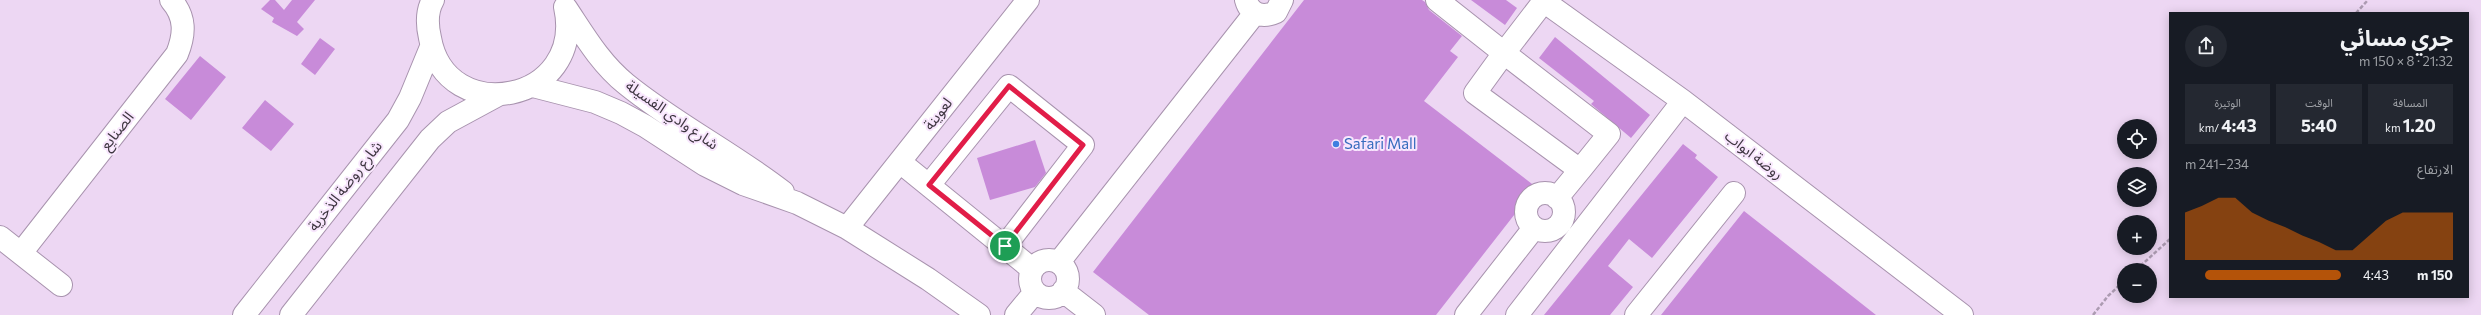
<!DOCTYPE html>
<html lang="ar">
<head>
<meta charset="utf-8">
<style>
  body { margin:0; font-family:Commissioner,"Noto Sans Arabic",sans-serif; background:#242831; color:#f1f3f6; direction:rtl; height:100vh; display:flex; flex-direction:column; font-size:15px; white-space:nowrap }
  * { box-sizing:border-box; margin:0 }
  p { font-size:13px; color:#9ea1a6 }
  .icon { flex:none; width:22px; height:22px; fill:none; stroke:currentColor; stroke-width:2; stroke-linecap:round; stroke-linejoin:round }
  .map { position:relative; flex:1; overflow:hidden; direction:ltr }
  .side { position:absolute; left:2169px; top:12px; width:300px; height:286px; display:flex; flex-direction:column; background:#171b24; border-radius:0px; box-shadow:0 2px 10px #0003; direction:rtl }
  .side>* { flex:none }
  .controls { position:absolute; left:2117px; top:119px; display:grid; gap:8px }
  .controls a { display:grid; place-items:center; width:40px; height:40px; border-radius:50%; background:#171b24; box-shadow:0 2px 10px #0003; font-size:20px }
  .pin { position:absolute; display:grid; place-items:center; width:34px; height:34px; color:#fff; margin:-17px; border:2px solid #fff; border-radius:50%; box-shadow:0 1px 4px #0007 }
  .round { display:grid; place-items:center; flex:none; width:42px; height:42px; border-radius:21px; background:#242831 }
  .summary { display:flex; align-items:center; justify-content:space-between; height:68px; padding:0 16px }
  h1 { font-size:22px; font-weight:700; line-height:30px }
  .stats { display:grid; grid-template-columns:repeat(3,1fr); gap:6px; height:68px; padding:4px 16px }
  .stats div { display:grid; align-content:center; border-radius:0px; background:#242831; text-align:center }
  .stats b { font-size:17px; font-weight:700 }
  .stats small { font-size:11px; font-weight:400 }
  .stats p { font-size:11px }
  .chart { height:112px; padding:8px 16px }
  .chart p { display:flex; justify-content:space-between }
  .chart svg { width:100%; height:72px; margin-top:4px; fill:#b45309; opacity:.7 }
  ul { padding:0 16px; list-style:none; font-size:13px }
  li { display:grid; grid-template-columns:64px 48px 1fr; align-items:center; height:30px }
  li i { height:10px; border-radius:5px; background:#b45309 }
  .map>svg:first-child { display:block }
</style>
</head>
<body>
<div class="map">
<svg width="2481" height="315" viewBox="0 0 2481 315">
  <rect width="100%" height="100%" fill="#edd7f3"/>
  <path fill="#c88bd9" d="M270,0h5l9,10 8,-10h23l-18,22 7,7 -7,7 -25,-14 2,-4 -13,-9z
    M1304,0h118l3,2 4,8 33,26 -12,15 8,6 -34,44 112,86 -100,128h-287l-56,-43z
    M1471,0h35l11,8 -12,17z
    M1555,37l95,78 -19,23 -40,-34 3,-3 -55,-43z
    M320,38l15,11 -20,26 -14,-11z
    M200,56l26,21 -35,43 -26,-21z
    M265,100l29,24 -23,27 -29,-23z
    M1035,140l11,33 -11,14 -45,13 -13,-42z
    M1683,144l14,11 -2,3 23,19 -66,81 -23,-19 -21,27 25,21 -23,28h-66z
    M1744,211l132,104h-215z"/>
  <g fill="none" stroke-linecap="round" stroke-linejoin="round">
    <g stroke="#a893ae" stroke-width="24">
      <path id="minor" d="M433,0c-7,12 -6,25 -3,38 16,91 156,65 135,-31
        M1246,0c4,15 17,18 30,12l6,-12
        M1437,0l67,53 -29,40 105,77 -23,28
        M1542,0l141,101 279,214
        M1544,1l-40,52 105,81 -29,36
        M566,8c18,27 34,55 60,76 49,40 107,69 157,108
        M533,86l62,16 26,11 24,13 60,39 38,19 54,19 50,25 81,51 51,36
        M900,162l132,107
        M929,185l80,-99 74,59 -78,101
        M1526 212a19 19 0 1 1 38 0a19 19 0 1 1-38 0Z
        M847,228l181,-228
        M0,237l61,48
        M21,253l156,-199c8,-20 9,-37 -6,-54
        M1030 279a19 19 0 1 1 38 0a19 19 0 1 1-38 0Z
        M1059,262l196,-249
        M1063,291l31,24
        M244,315l154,-195 12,-22 21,-51
        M291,315l139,-176 18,-17 50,-27
        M1016,315l19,-23
        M1466,315l68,-87
        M1517,315l166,-214
        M1636,315l98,-122"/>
    </g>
    <path stroke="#ac9bb1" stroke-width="2.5" stroke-dasharray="4 2" stroke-linecap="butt" d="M2356,13l12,-13
      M2136,270l34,-31
      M2093,315l15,-19 16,-15"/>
    <use href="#minor" stroke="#fff" stroke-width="22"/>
  </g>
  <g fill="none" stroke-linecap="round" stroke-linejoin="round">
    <g stroke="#fff" stroke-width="8">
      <path id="route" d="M1009,86l74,59 -78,101 -76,-61z"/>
    </g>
    <use href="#route" stroke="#e11d48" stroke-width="5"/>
  </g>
  <circle fill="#3f7fe0" stroke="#f8e6fd" stroke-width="1.5" cx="1336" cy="144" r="4"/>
  <g text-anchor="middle" stroke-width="4" stroke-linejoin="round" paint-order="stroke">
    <g font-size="15" fill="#3e3641" stroke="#f8e6fd">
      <text transform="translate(938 114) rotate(-52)" y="5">لعوينة</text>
      <text transform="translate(672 115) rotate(35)" y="5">شارع وادي الفسيلة</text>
      <text transform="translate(117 131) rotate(-52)" y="5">الصنايع</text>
      <text transform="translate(1754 155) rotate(38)" y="5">روضة ابواب</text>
      <text transform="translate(345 186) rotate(-52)" y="5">شارع روضة الذخرية</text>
    </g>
    <g font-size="15" fill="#366cbe" stroke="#f8e6fd" text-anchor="start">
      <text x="1344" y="149">Safari Mall</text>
    </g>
  </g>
</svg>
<div class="controls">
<a><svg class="icon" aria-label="locate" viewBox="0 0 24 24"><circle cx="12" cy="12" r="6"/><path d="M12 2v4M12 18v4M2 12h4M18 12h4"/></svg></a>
<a><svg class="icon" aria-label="layers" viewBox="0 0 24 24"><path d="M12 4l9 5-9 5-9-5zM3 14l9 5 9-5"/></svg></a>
<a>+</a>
<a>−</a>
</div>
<div class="pin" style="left:1005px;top:246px;background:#1e9e55"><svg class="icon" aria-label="arrive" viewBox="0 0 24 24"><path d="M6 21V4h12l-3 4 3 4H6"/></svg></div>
<section class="side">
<div class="summary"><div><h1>جري مسائي</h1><p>21:32 · 8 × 150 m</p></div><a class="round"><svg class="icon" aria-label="share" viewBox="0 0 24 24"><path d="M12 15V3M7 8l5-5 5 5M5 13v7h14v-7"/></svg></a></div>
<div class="stats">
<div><p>المسافة</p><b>1.20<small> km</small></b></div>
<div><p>الوقت</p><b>5:40</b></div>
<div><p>الوتيرة</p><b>4:43<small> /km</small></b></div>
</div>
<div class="chart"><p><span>الارتفاع</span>234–241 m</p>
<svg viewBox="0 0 160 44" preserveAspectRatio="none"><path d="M0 44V15L10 11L20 6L30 6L40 15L50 20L60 24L70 29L80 33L90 38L100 38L110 29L120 20L130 15L140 15L150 15L160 15V44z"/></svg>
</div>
<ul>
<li><b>150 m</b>4:43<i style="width:87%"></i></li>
</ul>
</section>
</div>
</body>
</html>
